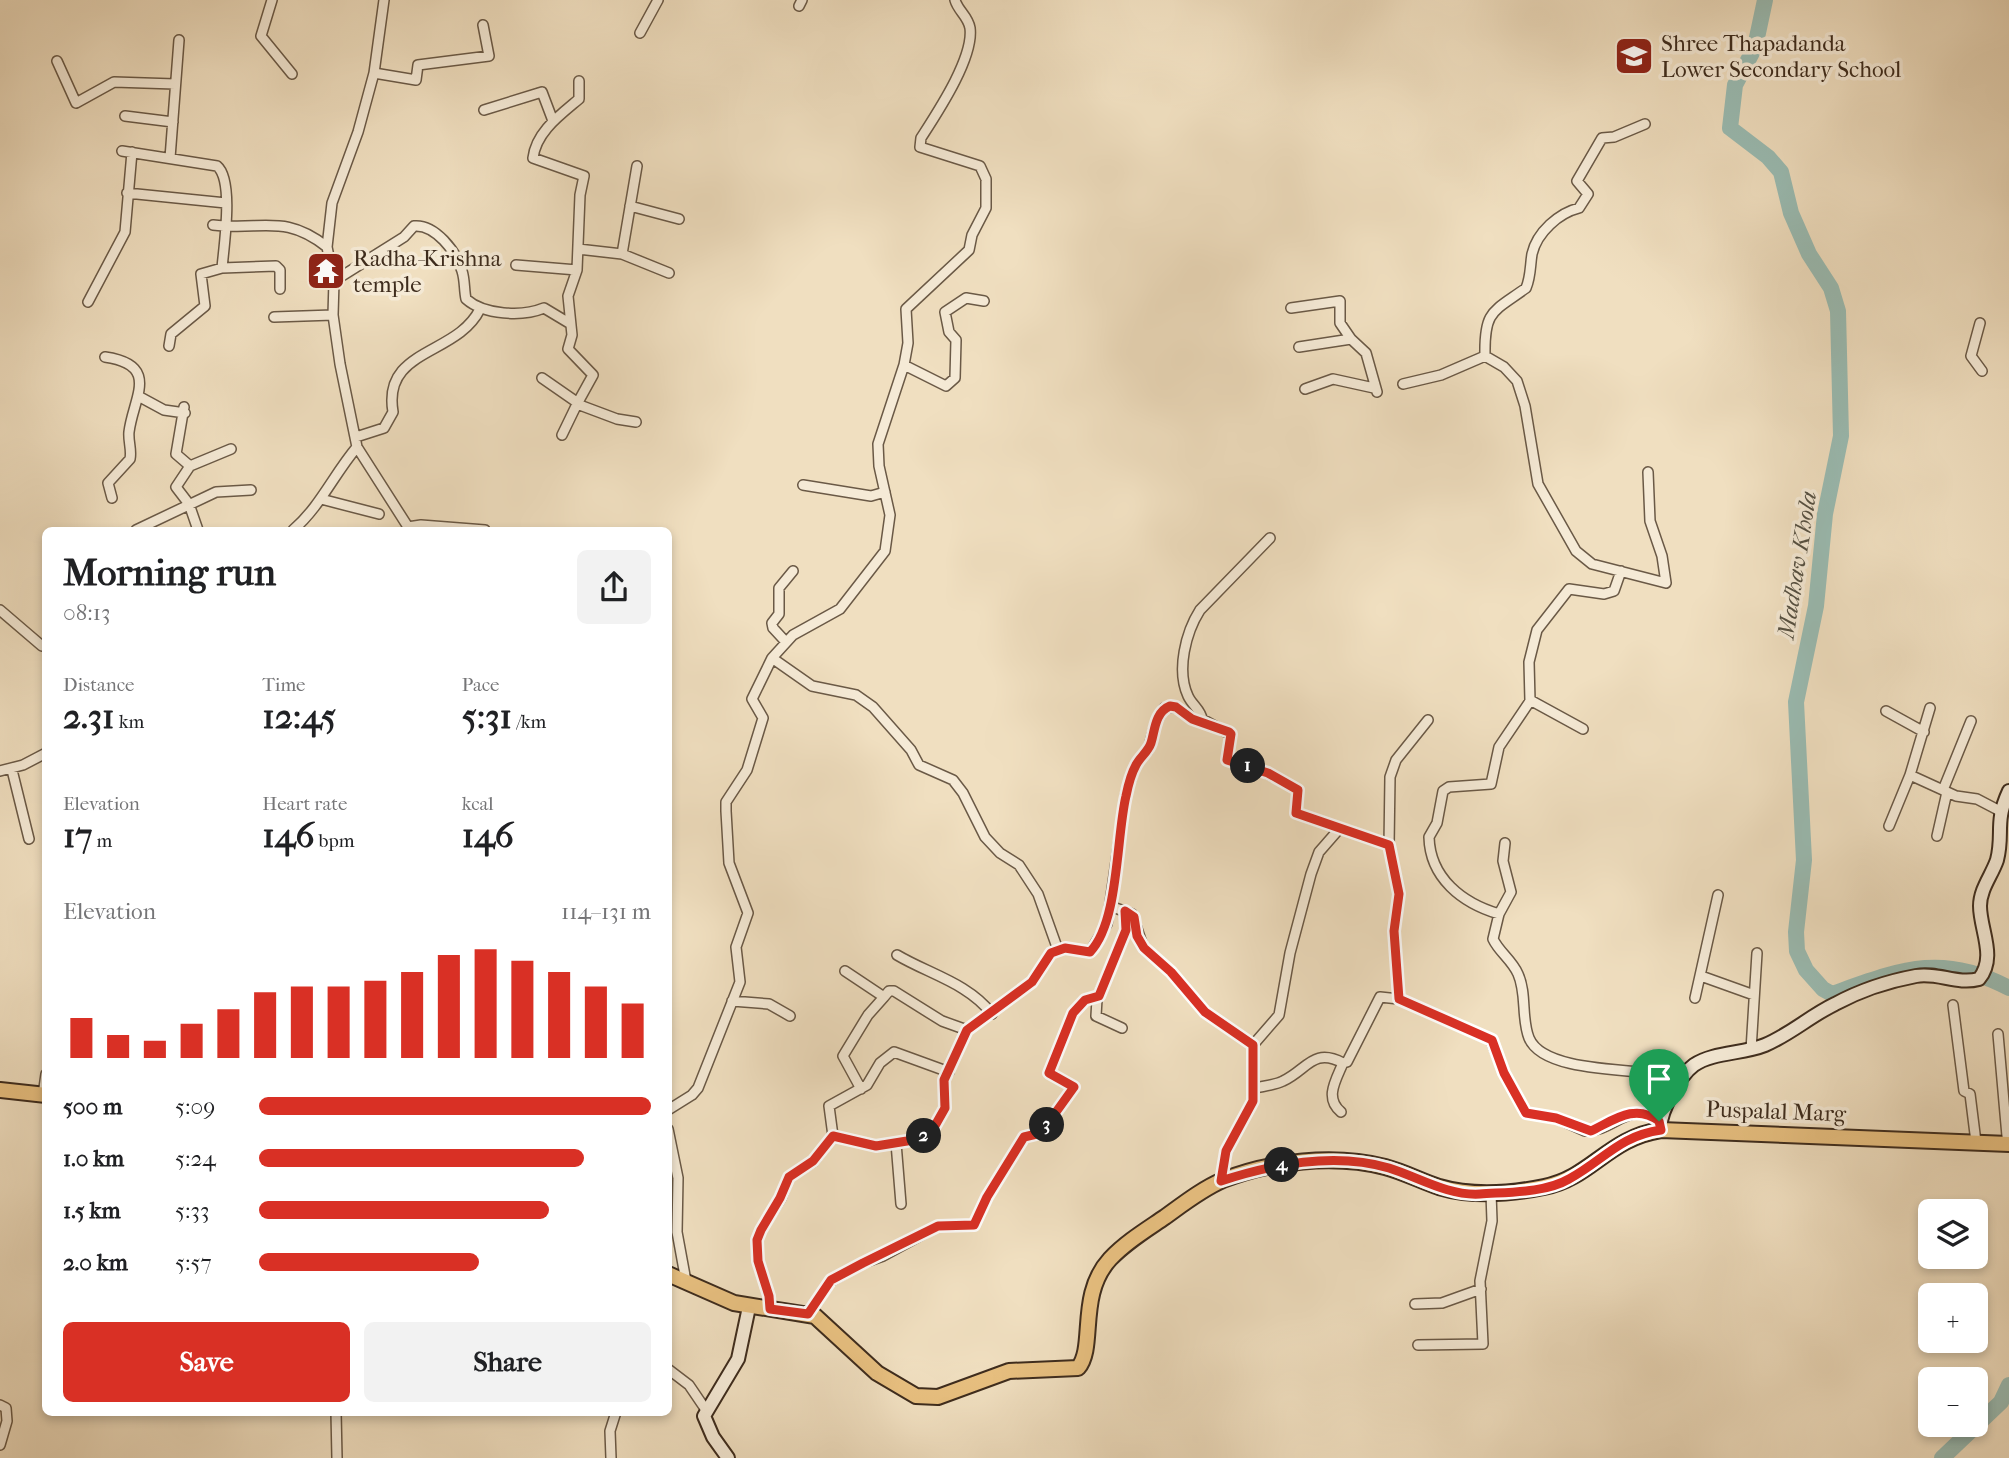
<!DOCTYPE html>
<html lang="en">
<head>
<meta charset="utf-8">
<style>
  body { margin:0; font-family:"IM FELL French Canon",serif; background:#f2f2f2; color:#202124; height:100vh; display:flex; flex-direction:column; font-size:26px; white-space:nowrap }
  * { box-sizing:border-box; margin:0 }
  p { font-size:23px; color:#757577 }
  .icon { flex:none; width:38px; height:38px; fill:none; stroke:currentColor; stroke-width:2; stroke-linecap:round; stroke-linejoin:round }
  .map { position:relative; flex:1; overflow:hidden }
  .drawer { position:absolute; left:42px; top:527px; width:630px; height:889px; display:flex; flex-direction:column; background:#fff; border-radius:10px; box-shadow:0 4px 10px #0003 }
  .drawer>* { flex:none }
  .tools { position:absolute; left:1918px; top:1199px; display:grid; gap:14px }
  .tools a { display:grid; place-items:center; width:70px; height:70px; border-radius:10px; background:#fff; box-shadow:0 4px 10px #0003; font-size:35px }
  .pin { position:absolute; display:grid; place-items:center; width:60px; height:60px; color:#fff; margin:-72px -30px; border-radius:50% 50% 50% 0; rotate:-45deg; box-shadow:0 0 7px #0007 }
  .pin .icon { rotate:45deg }
  .km { position:absolute; width:35px; height:35px; margin:-18px; border-radius:50%; background:#222; color:#fff; font-size:19px; line-height:35px; text-align:center }
  .round { display:grid; place-items:center; flex:none; width:74px; height:74px; border-radius:10px; background:#f2f2f2 }
  .headline { display:flex; align-items:center; justify-content:space-between; height:119px; padding:0 21px }
  h1 { font-size:38px; font-weight:800; line-height:52px }
  .metrics { display:grid; grid-template-columns:repeat(3,1fr); gap:10px; height:119px; padding:7px 21px }
  .metrics div { display:grid; align-content:center }
  .metrics b { font-size:35px; font-weight:800 }
  .metrics small { font-size:19px; font-weight:400 }
  .metrics p { font-size:19px }
  .chart { height:196px; padding:14px 21px }
  .chart p { display:flex; justify-content:space-between }
  .chart svg { width:100%; height:126px; margin-top:7px; stroke:#d93025; stroke-width:6 }
  .primary-button { display:flex; gap:14px; margin-top:auto; padding:14px 21px }
  .primary-button a { flex:1; height:80px; border-radius:10px; background:#d93025; color:#fff; font-size:28px; font-weight:800; line-height:80px; text-align:center }
  .primary-button a+a { background:#f2f2f2; color:#202124 }
  ul { padding:0 21px; list-style:none; font-size:23px }
  li { display:grid; grid-template-columns:112px 84px 1fr; align-items:center; height:52px }
  li i { height:18px; border-radius:9px; background:#d93025 }
  .map>svg:first-child { display:block }
</style>
</head>
<body>
<div class="map">
<svg width="2009" height="1458" viewBox="0 0 2009 1458">
  <rect width="100%" height="100%" fill="#f0dfc0"/>
  <filter id="stains"><feTurbulence type="fractalNoise" baseFrequency=".00286" numOctaves="4"/><feColorMatrix values="0 0 0 0 .2 0 0 0 0 .09 0 0 0 0 .02 0 0 0 .5 -.17"/></filter>
  <radialGradient id="worn" r=".72"><stop offset=".6" stop-color="#630" stop-opacity="0"/><stop offset="1" stop-color="#630" stop-opacity=".3"/></radialGradient>
  <g fill="none" stroke-linecap="round" stroke-linejoin="round">
    <path stroke="#9abcb3" stroke-width="16" d="M1765,0l-10,47 -20,38 -5,43 38,29 13,15 10,41 18,41 22,34 7,23 3,125 -16,78 -9,92 -20,96 8,158 -8,72 1,19 9,19 17,19 9,5c68,-24 109,-42 177,-6
      M1942,1458l59,-56 8,-17"/>
    <g stroke="#6a5946" stroke-width="12">
      <path id="street" d="M272,0l-11,36 31,38
        M955,0c3,11 13,16 15,28 4,30 -33,85 -49,110l-1,9 60,19 6,13v29l-14,27 -3,15 -63,59 2,34 -4,22 -26,79 1,22 11,49 -5,36 -45,58 -47,26 -21,23 40,28 44,9 17,12 38,43 8,15 34,15 10,13 22,44 15,16 19,12 19,29 20,56
        M799,6l3,-6
        M640,33l18,-33
        M57,61l19,42 38,-21 61,2
        M374,73l42,7 2,-15 71,-9 -6,-31
        M579,81v18c-19,16 -43,33 -46,59l51,18 -4,19 -3,75 -9,26 4,39 -4,14 25,26 -16,29 40,15 19,3
        M484,110l58,-18 11,29
        M125,116l48,6
        M122,151l95,15c17,14 7,79 5,102l-21,6 4,32 -34,28 -2,12
        M170,158l9,-118
        M127,193l99,10
        M630,206l49,13
        M213,225c49,6 71,-12 114,22
        M578,249l44,5 47,19
        M622,254l15,-88
        M516,265l61,5
        M222,268l54,-2 4,4v19
        M334,281l70,-44 10,-11c21,-2 42,25 48,45 3,9 2,19 4,28 18,16 56,18 78,9l25,15
        M88,302l37,-70 7,-80
        M1291,308l49,-7v22l11,16 15,14 11,39
        M274,317l59,-2
        M1980,323l-9,33 11,15
        M1299,347l52,-8
        M1485,356l19,11 13,14 8,25 13,78 38,67 16,13 74,19 -4,-27 -12,-35 -2,-49
        M105,357c56,8 28,41 24,75 -1,9 3,18 1,27l-22,24 4,15
        M904,365l42,21 9,-8 1,-38 -7,-8 -4,-20 21,-14 18,3
        M542,378l36,25
        M1403,384l38,-9 44,-19c-1,-46 8,-44 41,-68 5,-12 4,-22 6,-34 5,-22 27,-41 47,-46l9,-14 -11,-13 25,-43 12,-1 31,-13
        M1305,389l28,-10 41,9
        M140,397l24,13 21,3
        M184,407l-8,47 14,12 -14,21 13,17 9,26
        M562,435l15,-31
        M356,437l28,-9 9,-16c-11,-64 64,-56 87,-103
        M357,447l53,83
        M190,466l41,-17
        M803,485l68,11 14,-4
        M321,499l58,15
        M408,527l13,-2 64,5
        M136,530l80,-38 35,-2
        M293,530c27,-23 41,-56 64,-83l-17,-83 -7,-49 1,-34 -7,-34 5,-44 26,-71 16,-59 10,-73
        M0,610l42,36 4,-1
        M785,641l-12,-13 -1,-5 7,-9v-26l14,-17
        M1530,700l53,29
        M1886,711l38,21
        M1202,719l29,16 -4,25 38,12 33,18 -2,23 93,32
        M1428,720l-32,40 -6,17 -1,68 10,49 -5,37 5,68 92,41 13,33 22,40 30,5 29,13c29,1 44,-32 74,-10
        M12,770l17,69
        M0,771l23,-6 23,-12
        M1910,775l20,-67
        M1943,790l28,-69
        M1889,826l21,-51 46,21 21,3 23,12
        M1937,836l10,-44
        M1505,843l-2,18 8,31 -12,22 -6,25c6,13 19,21 25,35 9,20 3,44 11,64 15,37 115,30 152,39
        M1110,906l22,8 12,35 27,23 34,40 48,33
        M1499,914c-37,-11 -69,-36 -70,-77l8,-14 6,-32 6,-4 42,-3 8,-37 31,-46 -1,-39 8,-32 32,-41 35,5 10,-3 7,-20
        M897,955c32,19 71,28 95,59
        M845,971l39,26 5,-6h5l48,30 25,9
        M1701,976l53,19
        M1695,998l23,-103
        M732,1001l37,3 21,12
        M1953,1005l11,86 6,3 6,48
        M1122,1028l-26,-12 1,-17 29,-69 -1,-19
        M1998,1034l9,102
        M1751,1050l6,-97
        M1343,1063l4,-1 33,-65 19,2
        M1255,1088c9,-2 20,-3 28,-7 24,-11 30,-34 60,-18 -7,17 -19,35 -2,49
        M861,1089l-18,-33 25,-41 16,-18
        M43,1095l3,-21
        M668,1110l24,-15 6,-7 42,-106 -4,-35 12,-34 -19,-50 -3,-52v-9l21,-32 16,-52 -11,-19 20,-41
        M668,1129l10,49 -1,54 9,49
        M833,1136l-4,-30 38,-21 13,-22 14,-11 55,20
        M896,1143l5,61
        M1221,1181l5,-30 27,-50v-56l26,-30 11,-62 21,-79 8,-22 21,-24
        M1415,1304l27,-1 39,-14
        M770,1309l-1,-13 -11,-35 -1,-21 4,-10 20,-32 8,-21 24,-15 20,-26 43,10 31,-5 25,-10 13,-23 -1,-28 23,-50 65,-48 19,-29 14,-5 25,4 17,-28 19,-131 10,-29 12,-14 7,-25 9,-17 12,-1 16,12h10c-1,-9 -10,-14 -14,-23 -12,-26 -2,-64 12,-86l70,-72
        M808,1314l23,-33 32,-18 20,-7 55,-30 36,-1 13,-28 37,-60 17,-4 33,-46 -25,-14 24,-60 12,-13 14,-4
        M1418,1345l65,-1 -3,-63 12,-60 -1,-28
        M668,1369l21,16 17,25
        M0,1405l6,3 1,13 -7,24
        M336,1412l1,46
        M611,1458l-1,-27 6,-19"/>
    </g>
    <g stroke="#3e2c1d" stroke-width="16">
      <path id="secondary" d="M1661,1130c-3,-16 19,-55 33,-65 19,-13 49,-11 71,-20 26,-11 45,-29 70,-41 24,-13 54,-23 81,-28 22,-4 41,9 63,3 18,-22 1,-49 1,-73 0,-17 12,-31 17,-46 7,-27 -3,-37 12,-69
        M728,1458l-15,-21 -9,-21 34,-57 11,-52"/>
    </g>
    <g stroke="#3e2c1d" stroke-width="18">
      <path id="primary" d="M0,1090l46,5
        M668,1274l66,29 81,13 62,57 39,23 22,1 71,-26 69,-3c18,-21 -1,-73 32,-109 16,-17 36,-29 55,-42 18,-13 37,-28 58,-37 48,-19 111,-26 162,-13 19,5 36,14 54,20 34,10 71,7 105,0 47,-9 64,-49 117,-57l348,14"/>
    </g>
    <use href="#street" stroke="#f5ead6" stroke-width="9"/>
    <use href="#secondary" stroke="#f5ead6" stroke-width="12"/>
    <use href="#primary" stroke="#e8c080" stroke-width="14"/>
  </g>
  <g fill="none" stroke-linecap="round" stroke-linejoin="round">
    <g stroke="#fff" stroke-width="14">
      <path id="route" d="M1170,706l6,1 16,12 37,13 2,2 -4,26 41,13 30,17 -2,23 93,32 10,49 -5,37 5,68 93,41 12,33 22,40 30,5 35,13c23,-11 44,-28 68,-10l2,9c-42,6 -57,30 -92,49 -24,14 -61,13 -89,15 -32,2 -62,-17 -91,-26 -54,-16 -116,-4 -168,13l5,-30 27,-50v-56l-48,-33 -34,-40 -27,-24 -7,-12 -3,-19 -9,-6 1,19 -27,66 -14,4 -12,13 -24,60 25,14 -33,46 -17,4 -37,60 -13,28 -36,1 -75,37 -32,17 -23,34 -38,-5 -1,-13 -11,-35 -1,-21 4,-10 19,-32 9,-21 24,-16 20,-25 43,10 31,-5 25,-10 13,-23 -1,-28 23,-50 65,-48 19,-29 14,-5 25,4c29,-30 26,-114 36,-156 2,-10 5,-22 10,-31 4,-8 12,-13 15,-22 4,-13 4,-31 19,-37z"/>
    </g>
    <use href="#route" stroke="#d93025" stroke-width="9"/>
  </g>
  <defs>
    <g id="school-square" transform="scale(2.0125)"><rect x="-9" y="-9" width="18" height="18" rx="4" fill="#8f2418" stroke="#f5ead6"/><path d="M0-5L7-2L0 1L-7-2ZM-4 1L0 2.5L4 1V4Q0 6-4 4Z" fill="#fff"/></g>
    <g id="temple-square" transform="scale(2.0125)"><rect x="-9" y="-9" width="18" height="18" rx="4" fill="#8f2418" stroke="#f5ead6"/><path d="M0-6L5-2H3V0L6.5 2.5H4V6H1.5V3h-3V6H-4V2.5H-6.5L-3 0V-2H-5Z" fill="#fff"/></g>
  </defs>
  <g fill-rule="evenodd">
    <use href="#school-square" x="1634" y="56"/>
    <use href="#temple-square" x="326" y="271"/>
  </g>
  <g text-anchor="middle" stroke-width="7" stroke-linejoin="round" paint-order="stroke">
    <g font-size="23" fill="#3e2c1d" stroke="#f5ead6" text-anchor="start">
      <text x="1661" y="51">Shree Thapadanda<tspan x="1661" dy="26">Lower Secondary School</tspan></text>
      <text x="353" y="266">Radha-Krishna<tspan x="353" dy="26">temple</tspan></text>
    </g>
    <g font-size="23" fill="#3e2c1d" stroke="#f5ead6">
      <text transform="translate(1776 1111) rotate(2)" y="8">Puspalal Marg</text>
    </g>
    <g font-size="24" font-style="italic" fill="#555042" stroke="#f5ead6">
      <text transform="translate(1797 565) rotate(-81)" y="8">Madhav Khola</text>
    </g>
  </g>
  <rect width="100%" height="100%" filter="url(#stains)"/>
  <rect width="100%" height="100%" fill="url(#worn)"/>
</svg>
<div class="tools">
<a><svg class="icon" aria-label="layers" viewBox="0 0 24 24"><path d="M12 4l9 5-9 5-9-5zM3 14l9 5 9-5"/></svg></a>
<a>+</a>
<a>−</a>
</div>
<div class="pin" style="left:1659px;top:1121px;background:#1e9e55"><svg class="icon" aria-label="arrive" viewBox="0 0 24 24"><path d="M6 21V4h12l-3 4 3 4H6"/></svg></div>
<b class="km" style="left:1248px;top:766px">1</b>
<b class="km" style="left:924px;top:1136px">2</b>
<b class="km" style="left:1047px;top:1125px">3</b>
<b class="km" style="left:1282px;top:1165px">4</b>
<section class="drawer">
<div class="headline"><div><h1>Morning run</h1><p>08:13</p></div><a class="round"><svg class="icon" aria-label="share" viewBox="0 0 24 24"><path d="M12 15V3M7 8l5-5 5 5M5 13v7h14v-7"/></svg></a></div>
<div class="metrics">
<div><p>Distance</p><b>2.31<small> km</small></b></div>
<div><p>Time</p><b>12:45</b></div>
<div><p>Pace</p><b>5:31<small> /km</small></b></div>
</div>
<div class="metrics">
<div><p>Elevation</p><b>17<small> m</small></b></div>
<div><p>Heart rate</p><b>146<small> bpm</small></b></div>
<div><p>kcal</p><b>146</b></div>
</div>
<div class="chart"><p><span>Elevation</span>114–131 m</p>
<svg viewBox="0 0 160 44" preserveAspectRatio="none"><path d="M5 44V30M15 44V36M25 44V38M35 44V32M45 44V27M55 44V21M65 44V19M75 44V19M85 44V17M95 44V14M105 44V8M115 44V6M125 44V10M135 44V14M145 44V19M155 44V25"/></svg>
</div>
<ul>
<li><b>500 m</b>5:09<i style="width:100%"></i></li>
<li><b>1.0 km</b>5:24<i style="width:83%"></i></li>
<li><b>1.5 km</b>5:33<i style="width:74%"></i></li>
<li><b>2.0 km</b>5:57<i style="width:56%"></i></li>
</ul>
<div class="primary-button"><a>Save</a><a>Share</a></div>
</section>
</div>
</body>
</html>
